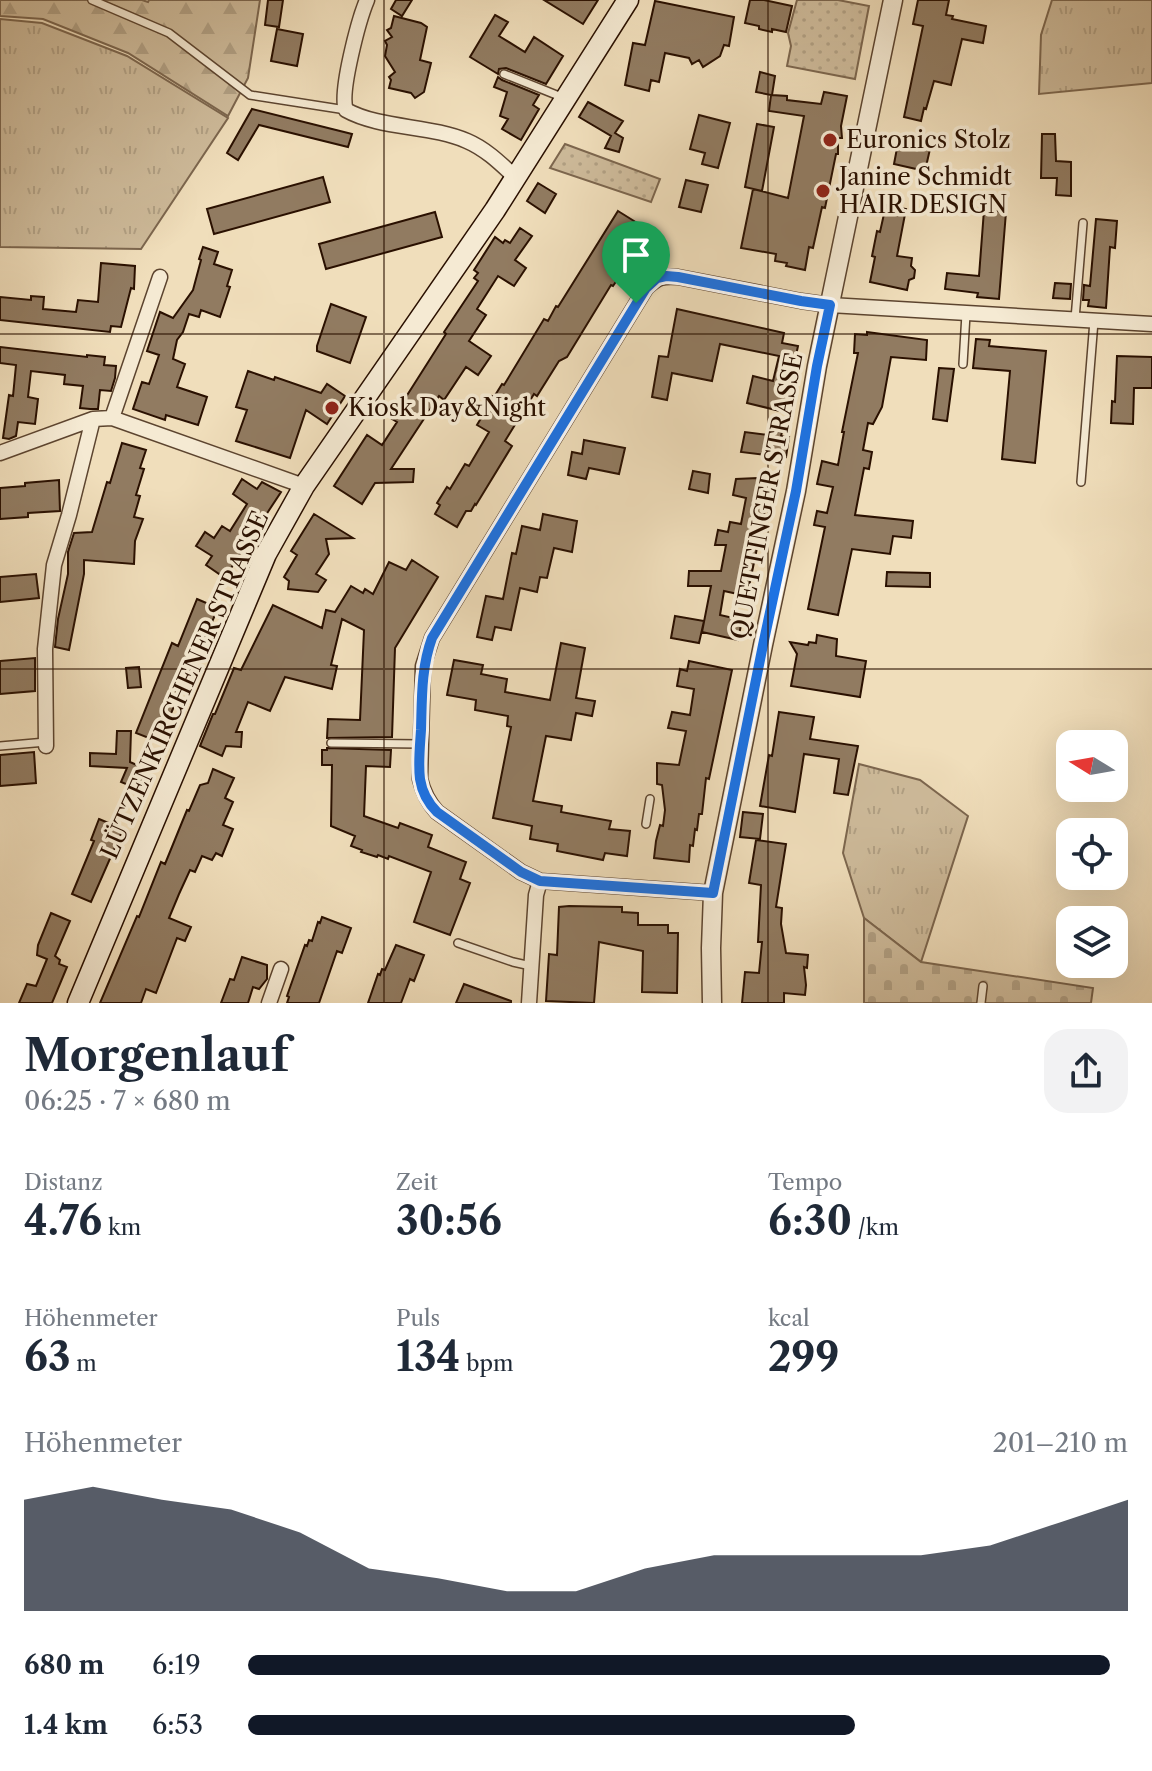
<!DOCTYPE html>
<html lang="de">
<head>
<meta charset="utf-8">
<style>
  body { margin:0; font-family:"Libre Caslon Text",serif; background:#f2f2f3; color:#1f2937; height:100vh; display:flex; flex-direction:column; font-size:30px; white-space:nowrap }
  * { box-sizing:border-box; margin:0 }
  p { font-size:26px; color:#747a83 }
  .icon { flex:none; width:44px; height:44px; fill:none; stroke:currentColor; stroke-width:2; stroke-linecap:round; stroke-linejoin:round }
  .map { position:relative; height:1003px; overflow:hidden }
  .panel { display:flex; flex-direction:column; background:#fff; flex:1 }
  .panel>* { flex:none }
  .needle { width:52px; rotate:281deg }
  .buttons { position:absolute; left:1056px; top:730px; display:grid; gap:16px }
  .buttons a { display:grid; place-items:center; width:72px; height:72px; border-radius:16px; background:#fff; box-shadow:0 8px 32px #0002; font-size:40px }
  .pin { position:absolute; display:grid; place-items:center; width:68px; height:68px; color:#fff; margin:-82px -34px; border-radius:50% 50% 50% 0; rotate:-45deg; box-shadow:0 0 8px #0007 }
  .pin .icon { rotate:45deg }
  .round { display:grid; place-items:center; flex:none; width:84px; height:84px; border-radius:24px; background:#f2f2f3 }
  .summary { display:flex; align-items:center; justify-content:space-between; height:136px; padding:0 24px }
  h1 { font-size:44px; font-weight:700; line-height:60px }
  .stats { display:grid; grid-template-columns:repeat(3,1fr); gap:12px; height:136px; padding:8px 24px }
  .stats div { display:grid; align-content:center }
  .stats b { font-size:40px; font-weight:700 }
  .stats small { font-size:22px; font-weight:400 }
  .stats p { font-size:22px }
  .chart { height:224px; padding:16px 24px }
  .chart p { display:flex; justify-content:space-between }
  .chart svg { width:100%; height:144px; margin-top:8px; fill:#111827; opacity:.7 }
  ul { padding:0 24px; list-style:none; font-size:26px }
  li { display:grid; grid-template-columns:128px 96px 1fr; align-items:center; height:60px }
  li i { height:20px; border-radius:10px; background:#111827 }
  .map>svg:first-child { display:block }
</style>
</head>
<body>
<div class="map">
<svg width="1152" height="1003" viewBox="0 0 1152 1003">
  <defs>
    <pattern id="grass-tufts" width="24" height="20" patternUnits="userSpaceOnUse" patternTransform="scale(2)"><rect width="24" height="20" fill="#cebb9b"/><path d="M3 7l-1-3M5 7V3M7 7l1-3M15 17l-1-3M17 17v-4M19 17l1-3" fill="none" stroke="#b1a084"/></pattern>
    <pattern id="forest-firs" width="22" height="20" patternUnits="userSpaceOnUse" patternTransform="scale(2)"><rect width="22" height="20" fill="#cebb9b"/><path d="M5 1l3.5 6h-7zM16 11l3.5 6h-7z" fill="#b1a084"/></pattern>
    <pattern id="cemetery-stones" width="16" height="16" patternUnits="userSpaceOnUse" patternTransform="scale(2)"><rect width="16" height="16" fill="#cebb9b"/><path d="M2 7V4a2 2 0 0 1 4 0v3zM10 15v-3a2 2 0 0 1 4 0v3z" fill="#b1a084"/></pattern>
    <pattern id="park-dots" width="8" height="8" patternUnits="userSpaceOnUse" patternTransform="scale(2)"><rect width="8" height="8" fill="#cebb9b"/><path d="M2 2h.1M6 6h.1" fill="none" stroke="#b1a084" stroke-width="1.8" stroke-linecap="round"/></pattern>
  </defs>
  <rect width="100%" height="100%" fill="#f0debb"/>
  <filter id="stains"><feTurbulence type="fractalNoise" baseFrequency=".0025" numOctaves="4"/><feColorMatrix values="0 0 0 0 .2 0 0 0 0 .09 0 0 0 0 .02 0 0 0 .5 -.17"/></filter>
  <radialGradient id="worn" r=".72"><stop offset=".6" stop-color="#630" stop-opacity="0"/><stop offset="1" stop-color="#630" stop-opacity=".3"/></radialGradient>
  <path fill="url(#grass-tufts)" stroke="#7c664e" stroke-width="2" d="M1052,0h100v83l-113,11 2,-59z
    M0,19l42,4 85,33 101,62 -87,131 -141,-2z
    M859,764l61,16 48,36 -47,146 -57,-44 -21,-65z"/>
  <path fill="url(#forest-firs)" stroke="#7c664e" stroke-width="2" d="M0,0h142l6,2 1,-2h111l-12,78 -20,38 -100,-63 -85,-34 -43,-3z"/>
  <path fill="url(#cemetery-stones)" stroke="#7c664e" stroke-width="2" d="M864,918l57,44 172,26 -2,15h-227z"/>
  <path fill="url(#park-dots)" stroke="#7c664e" stroke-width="2" d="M797,0h41l31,6 -14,73 -68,-13 4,-20 -3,-13z
    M565,144l95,35 -9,23 -101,-34z"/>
  <path fill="#917b61" stroke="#2a1000" stroke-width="2" d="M268,0h15l-4,27 -14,-2z
    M396,0h16l-10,16 -11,-7z
    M544,0h54l-15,24z
    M750,0h14l28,6 -6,26 -14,-3v3l-13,-3v-3l-14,-3z
    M918,0h31l-3,15 7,1 -1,3 34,7 -3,17 -21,-4 -11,46 -17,-4 -8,28 -2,-1 -3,13 -17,-4 19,-91 -10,-2z
    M655,1l79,16 -5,29 -5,-1 -4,11 -17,11 -4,-7 -7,4 -3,-6 -24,-5 -6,29 -8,-2 -2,11 -24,-6 8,-42 12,2z
    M495,15l13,7 -9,14 26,16 9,-15 29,19 -17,28 -40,-16 -7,1 -1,5 -28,-17z
    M394,16l27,7 6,4 -7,33 11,3 -7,29 -9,6 -4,-5 -22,-5 2,-8 -2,-3 6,-5 -10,-16 2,-11 -2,-4 7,-4 -5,-7 4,-2z
    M277,29l26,5 -6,32 -26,-5z
    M760,72l15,4 -3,19 15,1v4l34,4 3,-12 23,4 -6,30 1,12h-4v16h-2l-11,54 -3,-1 -9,41 -4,-1 -4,23 -19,-4 1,-3 -12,-2 1,-7 -35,-6 12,-59 35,9 16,-82 -35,-5 2,-16 -15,-3z
    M498,77l4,3 37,15 -6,10 6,4 -18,31 -19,-11 6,-10 -8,-3 7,-24 -13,-5z
    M588,102l35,19 -8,12 8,5 -4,14 -14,-4 6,-12 -32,-19z
    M252,109l100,25 -4,13 -89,-22 -21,35 -11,-7z
    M699,115l31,8 -12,45 -16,-4 3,-11 -15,-4z
    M757,124l17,3 -12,64 -17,-4z
    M1042,134h13l1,27 15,1v34l-15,-1 1,-17h-16z
    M907,136l14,3 -2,8 11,2 -5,22 -31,-7 4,-21 8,2z
    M323,177l7,25 -116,32 -7,-25z
    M686,180l22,5 -7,27 -22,-5z
    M538,183l18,11 -11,19 -18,-12z
    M886,205l20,4 -9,47 15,2 -1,8 4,4 -1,8 -5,2 -2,10 -37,-8 5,-25 -3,-1 5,-25 3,1z
    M984,210l22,2 -7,87 -22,-2 1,-4 -33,-4 2,-16 32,3z
    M618,211l24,15 -27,44 6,4 -8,12 -2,-1 -44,72 -8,4 -22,35 -3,-2 -29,47 7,5 -36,59 -1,-1 -4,7h-5l-9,16 -22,-13 5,-9 -3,-2 10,-16 3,2 15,-25 4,2 20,-34 -12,-7 9,-15 -2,-1 8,-13 2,1 8,-13 2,1 40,-66 4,2 8,-15 2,1z
    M435,212l7,25 -116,32 -7,-25z
    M1096,219l21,2 -2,27 -5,-1 -4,61 -18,-2 1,-6h-6l1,-15 6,1z
    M520,228l12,8 -17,24 11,8 -12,18 -16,-10 -21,33 9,6 -17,26 22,15 -13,19 -12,-8 -22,33 -5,-4 -48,73h23l-1,13 -38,1 -13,21 -28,-18 33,-51 15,10 15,-23 -5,-3 54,-85 -2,-2 34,-51 -4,-3 4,-5 -4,-3 21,-33 8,6 2,-3 5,3z
    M203,247l15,5 -4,12 18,6 -5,16 3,1 -10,30 -19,-7 -2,7 -10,-3 -6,18 -6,8 -4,19 12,5 -8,23 30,10 -9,28 -32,-10 -1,5 -32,-11 9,-27 7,2 10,-29 -12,-4 13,-39 13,6 20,-28 8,-30 -2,-1z
    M101,263l34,3 -1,23 -3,-1 -10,39 -10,-1 -1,6 -110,-12v-23l31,3v-4l13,1 -1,12 33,3 2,-12 20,2z
    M1055,283l16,1 -1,15 -17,-1z
    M331,304l35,13 -16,46 -33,-12v-5z
    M677,309l107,24 -2,10 16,3 -14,66 -37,-9 6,-27 20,5 6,-25 -59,-12 -8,37 -40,-8 -5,27 -15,-3 7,-41 9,1z
    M867,332l60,8 -1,20 -35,-3 -9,50 -9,17 -5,-1 -5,27 9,2 -3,17 -5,-1 -9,47 58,6 -2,17 -18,-2 -3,18 -38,-5 -14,66 -30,-6 17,-82 -11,-2 3,-14 10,2 6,-26 -16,-3 5,-23 16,4 6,-33h-2l16,-79h-4l1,-19 12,1z
    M976,339l14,1 -1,6 57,5 -11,112 -33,-4 8,-88 -37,-3z
    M0,347l87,10v-2l18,2 -1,8 12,1 -1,12 -4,13 -11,-1 -2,19h-8l-10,-1 3,-22 -19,-2 1,-9 -34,-4 -3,26 10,2 -3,25 -17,-2 -2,14 -7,3 -6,-1 6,-43 4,1 3,-31 -16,-2z
    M1117,356l35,1v31h-18l-1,36 -22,-1 1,-22 3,1z
    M939,368l15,1 -7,52 -14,-2z
    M248,371l26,9 1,-3 46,16 6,-9 18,12 -18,28 -21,-14 -16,48 -54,-17 11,-31 -11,-3z
    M769,430l13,2 -1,4 8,1 -3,20 -19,-4 -1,2 -25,-3 4,-20 23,3z
    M584,440l41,8 -6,26 -30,-6 -3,11 -18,-4 4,-23 10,2z
    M122,443l24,7 -6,18 4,1 -8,26 4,1 -6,21 9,2 -8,22 -1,23 -50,-4v14l-15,76 -14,-3 3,-28 10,-45v-22l6,-19 18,-1 15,-50 3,1z
    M693,471l17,3 -2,19 -19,-4z
    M758,478l13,3 -24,115 -23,-5 -4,24 22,5 -4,20 -36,-8 9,-46h-23l1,-15h32l5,-26h-11l3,-15 10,2 2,-10 11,2 5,-26 -13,-3 3,-16z
    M242,479l15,10 5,-7 19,10 -21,32 -8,-5 -15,24 7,4 -19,31 -19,-13 6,-9 -16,-10 9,-14 9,6 8,-12 8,5 17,-27 -14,-10z
    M59,480l1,31 -32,2v4l-28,2v-31l25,-2v-3z
    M314,514l39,24 -27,1 3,15 -13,20 10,6 -8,12 -30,-3 1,-8 -5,-4 13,-22 -6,-4z
    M543,514l34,7 -5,31 -18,-4 -7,30 -7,-1 -3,15 -17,-4 -9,42 -16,-3 -3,13 -15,-3 9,-41 17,3 9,-46 4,1 6,-28 18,4z
    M412,560l26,17 -43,71 -3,89 -65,1 1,-19 32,1 4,-90 -22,-11 -11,46 6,1 -5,23 -47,-12 -15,34 -22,-9 -12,30h6l-1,15 -15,-1 -4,10 -22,-10 13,-32h2l19,-46 7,2 32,-65 49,23 4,-18 9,2 16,-26 12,7 2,-4 8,5 16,-32 17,8z
    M887,572l43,1v14l-44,-1z
    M36,574l3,24 -39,4v-25z
    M197,599l21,9 -12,28 -2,-1 -45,107 -23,-9 36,-90 6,3z
    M675,616l29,5 -5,22 -28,-5z
    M817,635l20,4 -1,17 30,5 -6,36 -69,-11 6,-32 -7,-12 18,3 1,-3 7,1z
    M561,643l24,5 -9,50 19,3 -3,15 -16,-3 -5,27 -25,-4 -13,65 29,5 -1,6 50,9 -2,8 21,2 -3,25 -22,-3 -2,7 -46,-9 1,-7 -28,-5 2,-13 -39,-8 18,-91 -4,-1 1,-10 -33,-6 1,-10 -29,-5 7,-35 29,5 -2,9 26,5 -2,13 45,8z
    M35,658v33l-35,3v-33z
    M689,661l43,9 -23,109 -3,-1 -4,36h-3l-2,16 -2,-1 -2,17 -3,-1 -1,17 -35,-4 2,-17 4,-16 3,1 2,-16 -3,-25 -5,-1v-21l22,2 7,-34 -18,-3 4,-16 18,3 4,-26 -17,-3 3,-17 7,2z
    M139,667l2,20 -13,1 -2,-20z
    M779,712l35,5 -4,22 48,7 -10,49 -14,-2 5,-34 -35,-5 -9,58 -35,-6 9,-51 3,1z
    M117,731h14l-1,31 16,7 -8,20 -17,-7 6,-14 -37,-2v-13l26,1z
    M327,748l64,2 -1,17 -24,-1 -2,50 34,12 2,-5 32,12 -4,12 38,15 -6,17 10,4 -20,52 -36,-13 17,-50 -42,-16 -1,3 -10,-4 -1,2 -16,-5 1,-2 -11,-4 4,-10 -24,-10 1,-61h-10v-15h5z
    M34,752l2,31 -36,3v-31z
    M213,769l21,9 -9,20 8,4 -10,23 10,4 -11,27 -6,-3 -4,7 -10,-4 -7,16 -5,-2 -11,24 -10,24 22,9 -6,14 -8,-3 -21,55 -10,-4 -5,14h-41l37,-87 2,1 22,-55 4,2 22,-54 2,1 11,-26 8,-2z
    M743,812l20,2 -3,25 -20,-2z
    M99,819l24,10 -32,73 -19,-8 22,-53 -3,-1z
    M756,840l30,4 -10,63 6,1 -1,16 5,29 22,2 -1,13 -3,-1 2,18 -1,10 -21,-2v10h-42l3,-31 14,1 3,-31h-4l3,-57 -12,-2z
    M569,906l53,1v5l16,1v12h30v8h10l-1,60 -35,-1 1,-41 -44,-9 -5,61 -48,-2 3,-47 8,1 2,-48z
    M51,913l19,8 -15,35 5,4 -1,4 8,3 -15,36h-33l8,-19 9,2 11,-27 -10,-4 1,-10z
    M322,917l29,11 -9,25 -5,-2 -18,52h-32l2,-6 -2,-1 18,-51 2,1 2,-6 3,1 6,-19 2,1z
    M396,945l28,10 -10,26 -4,-2 -9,24h-33l10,-29 2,1 2,-6 3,1z
    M242,957l25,8v14l-8,10 -6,-2 -5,16h-27l9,-24 4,1z
    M464,984l47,17v2h-55z"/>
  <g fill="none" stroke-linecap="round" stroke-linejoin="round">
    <g stroke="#5c442f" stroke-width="10">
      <path id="service" d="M92,0l77,33 81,62 96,15
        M504,74l60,24
        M1075,319l8,-96
        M963,364l3,-50
        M1081,482l13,-161
        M331,743l89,1
        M0,746l46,-4
        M646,824l4,-25
        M458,943l55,19 18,4
        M981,1003l2,-17"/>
    </g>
    <g stroke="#5c442f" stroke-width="17">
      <path id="minor" d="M367,0c-8,19 -28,93 -21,110 34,19 85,15 121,31 19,8 34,23 49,37
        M112,418l48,-141
        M0,453l93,-34 19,-1 192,68
        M46,746l-1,-97 9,-84 15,-50 24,-96
        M713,893l-173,-12 -19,-9 -84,-60c-9,-10 -14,-20 -17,-33l3,-113 9,-28 214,-350c12,-11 16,-12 32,-11l123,24 29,4 322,19
        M269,1003l12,-34
        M529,1003l7,-108 4,-14"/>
    </g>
    <g stroke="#5c442f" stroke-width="21">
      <path id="tertiary" d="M712,1003l-1,-55 2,-55 50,-248 33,-154 21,-125 76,-366"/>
    </g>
    <g stroke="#2a1000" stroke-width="23">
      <path id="secondary" d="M78,1003l188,-449 38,-68 191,-276 133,-210"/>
    </g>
    <use href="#service" stroke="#f5ead3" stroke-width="7"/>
    <use href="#minor" stroke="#f5ead3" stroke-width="14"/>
    <use href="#tertiary" stroke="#f5ead3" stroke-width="18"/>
    <use href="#secondary" stroke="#f5ead3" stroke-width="20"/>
  </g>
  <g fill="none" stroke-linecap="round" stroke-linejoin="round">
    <g stroke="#fff" stroke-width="16">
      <path id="route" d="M666,276l12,1 123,24 29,4 -13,61 -21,125 -33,154 -50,248 -173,-12 -19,-9 -84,-60c-9,-9 -15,-20 -17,-33 -2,-16 0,-33 1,-49 1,-32 0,-62 11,-92l214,-350 11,-10z"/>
    </g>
    <use href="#route" stroke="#1a73e8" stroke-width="10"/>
  </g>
  <path fill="none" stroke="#2a1000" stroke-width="2" stroke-opacity="0.55" d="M384,0v1003M768,0v1003M0,334h1152M0,669h1152"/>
  <g fill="#8f2418" stroke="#f5ead3" stroke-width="3">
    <circle cx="830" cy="140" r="8"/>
    <circle cx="823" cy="191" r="8"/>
    <circle cx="332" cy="408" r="8"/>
  </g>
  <g text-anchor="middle" stroke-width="7" stroke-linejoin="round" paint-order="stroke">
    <g font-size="24" fill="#2a1000" stroke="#f5ead3" text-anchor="start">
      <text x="846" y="148">Euronics Stolz</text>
      <text x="839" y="185">Janine Schmidt<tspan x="839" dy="28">HAIR DESIGN</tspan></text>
      <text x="348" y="416">Kiosk Day&amp;Night</text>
    </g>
    <g font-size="24" fill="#2a1000" stroke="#f5ead3">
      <text transform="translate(767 496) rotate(-79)" y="8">QUETTINGER STRASSE</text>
      <text transform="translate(185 685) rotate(-66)" y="8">LÜTZENKIRCHENER STRASSE</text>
    </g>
  </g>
  <rect width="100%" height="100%" filter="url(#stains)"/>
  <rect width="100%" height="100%" fill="url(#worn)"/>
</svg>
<div class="buttons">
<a><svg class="needle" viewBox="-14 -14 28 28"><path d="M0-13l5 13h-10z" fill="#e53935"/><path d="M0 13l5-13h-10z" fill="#747a83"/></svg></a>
<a><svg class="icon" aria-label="locate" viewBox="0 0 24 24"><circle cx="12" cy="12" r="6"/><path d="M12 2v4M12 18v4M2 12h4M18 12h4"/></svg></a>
<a><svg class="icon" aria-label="layers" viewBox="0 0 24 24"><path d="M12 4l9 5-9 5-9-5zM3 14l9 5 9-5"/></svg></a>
</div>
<div class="pin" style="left:636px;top:303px;background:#1e9e55"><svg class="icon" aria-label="arrive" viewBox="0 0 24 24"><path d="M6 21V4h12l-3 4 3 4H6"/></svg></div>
</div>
<section class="panel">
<div class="summary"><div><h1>Morgenlauf</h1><p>06:25 · 7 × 680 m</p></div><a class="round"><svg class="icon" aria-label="share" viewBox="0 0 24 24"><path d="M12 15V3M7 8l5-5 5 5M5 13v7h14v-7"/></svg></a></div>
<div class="stats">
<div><p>Distanz</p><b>4.76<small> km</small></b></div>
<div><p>Zeit</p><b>30:56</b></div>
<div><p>Tempo</p><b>6:30<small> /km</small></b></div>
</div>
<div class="stats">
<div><p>Höhenmeter</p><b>63<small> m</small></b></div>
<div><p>Puls</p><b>134<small> bpm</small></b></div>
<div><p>kcal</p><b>299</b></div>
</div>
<div class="chart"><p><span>Höhenmeter</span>201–210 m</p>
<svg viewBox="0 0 160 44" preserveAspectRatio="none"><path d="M0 44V10L10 6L20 10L30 13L40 20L50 31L60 34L70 38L80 38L90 31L100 27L110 27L120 27L130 27L140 24L150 17L160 10V44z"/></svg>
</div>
<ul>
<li><b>680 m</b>6:19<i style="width:98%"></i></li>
<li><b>1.4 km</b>6:53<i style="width:69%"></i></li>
</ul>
</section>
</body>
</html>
